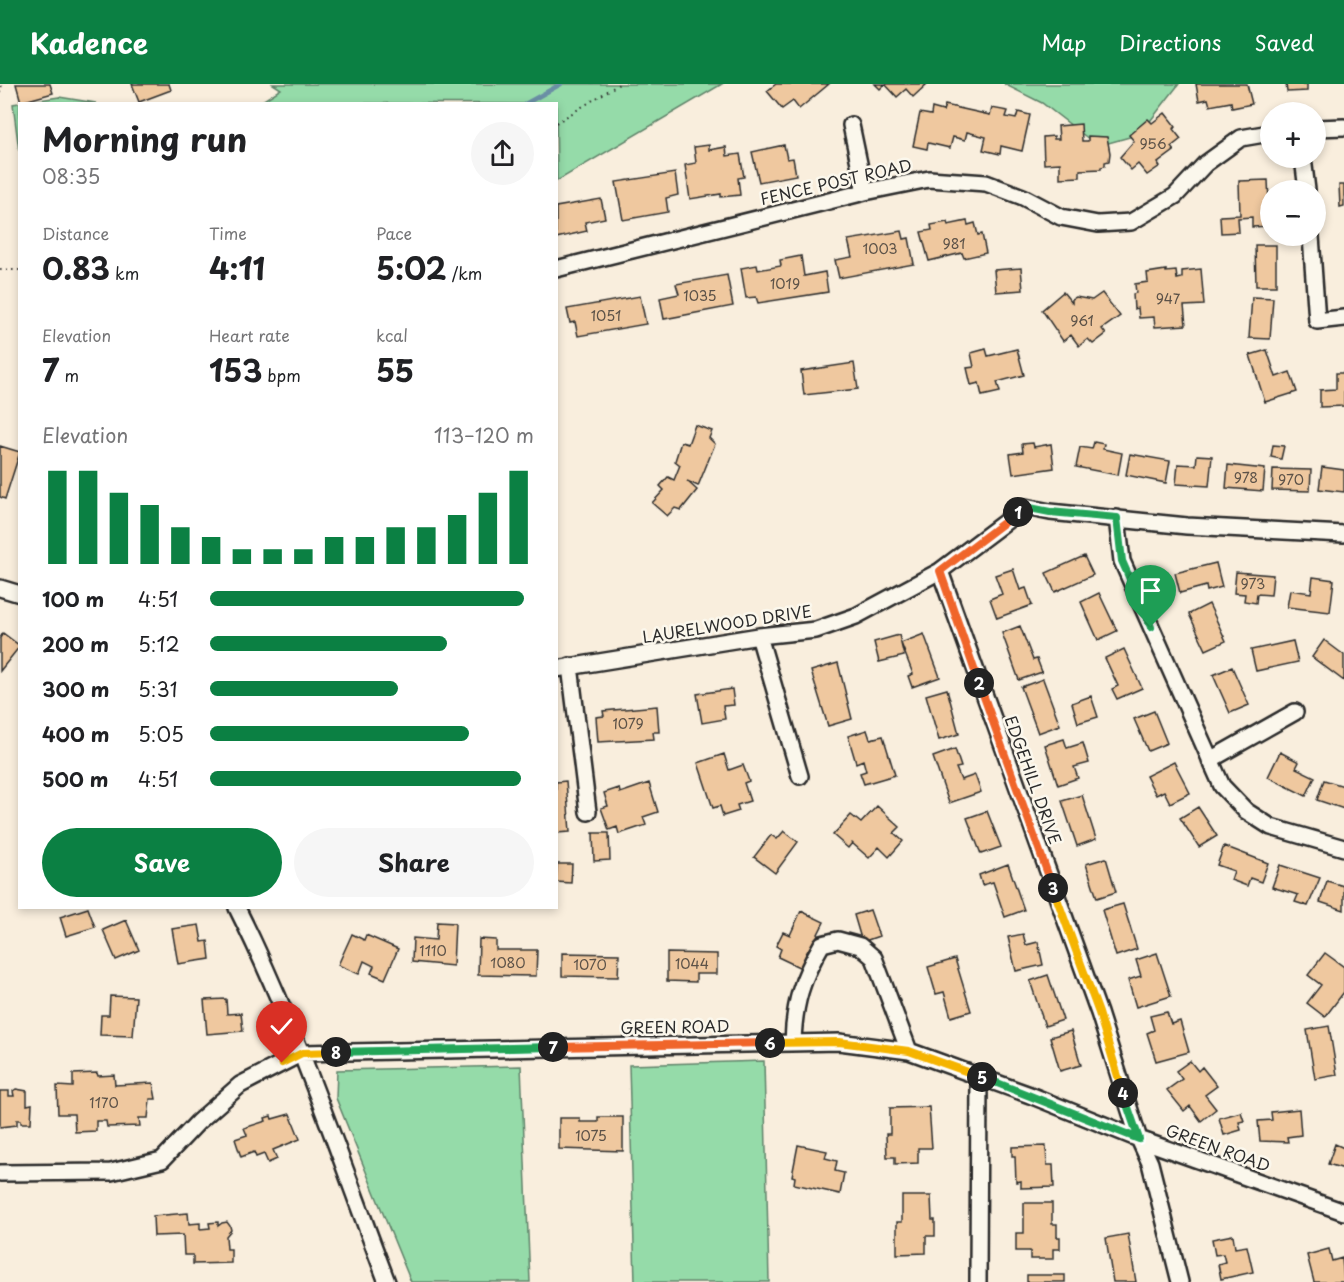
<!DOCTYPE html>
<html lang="en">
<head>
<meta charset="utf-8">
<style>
  body { margin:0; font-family:"Playpen Sans",sans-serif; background:#f6f6f6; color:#202124; height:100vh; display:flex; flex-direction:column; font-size:22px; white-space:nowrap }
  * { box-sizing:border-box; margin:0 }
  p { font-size:20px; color:#757577 }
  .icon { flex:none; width:33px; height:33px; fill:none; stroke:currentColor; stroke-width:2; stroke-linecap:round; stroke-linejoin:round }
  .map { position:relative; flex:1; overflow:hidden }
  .sheet { position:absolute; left:18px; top:18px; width:540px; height:807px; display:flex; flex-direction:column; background:#fff; border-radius:0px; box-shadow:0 3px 9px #0003 }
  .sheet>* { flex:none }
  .controls { position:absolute; left:1260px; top:18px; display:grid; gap:12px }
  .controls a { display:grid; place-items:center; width:66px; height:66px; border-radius:50%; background:#fff; box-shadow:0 3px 9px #0003; font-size:30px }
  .pin { position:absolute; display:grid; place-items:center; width:51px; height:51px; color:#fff; margin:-62px -26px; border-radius:50% 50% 50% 0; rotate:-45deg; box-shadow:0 0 6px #0007 }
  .pin .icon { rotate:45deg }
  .km { position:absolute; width:30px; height:30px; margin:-15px; border-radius:50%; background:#222; color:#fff; font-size:16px; line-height:30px; text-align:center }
  .round { display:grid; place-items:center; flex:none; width:63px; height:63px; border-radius:32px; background:#f6f6f6 }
  .head { display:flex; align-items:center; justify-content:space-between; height:102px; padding:0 24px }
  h1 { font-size:33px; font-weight:700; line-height:45px }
  .stats { display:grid; grid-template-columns:repeat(3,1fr); gap:9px; height:102px; padding:6px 24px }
  .stats div { display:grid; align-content:center }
  .stats b { font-size:30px; font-weight:700 }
  .stats small { font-size:16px; font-weight:400 }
  .stats p { font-size:16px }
  .chart { height:168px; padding:12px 24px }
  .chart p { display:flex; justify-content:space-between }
  .chart svg { width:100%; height:108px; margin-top:6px; stroke:#0b8043; stroke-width:6 }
  .action { display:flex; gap:12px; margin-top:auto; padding:12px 24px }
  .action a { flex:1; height:69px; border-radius:36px; background:#0b8043; color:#fff; font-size:24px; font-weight:700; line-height:69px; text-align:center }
  .action a+a { background:#f6f6f6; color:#202124 }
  ul { padding:0 24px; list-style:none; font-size:20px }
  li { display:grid; grid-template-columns:96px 72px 1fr; align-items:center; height:45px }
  li i { height:15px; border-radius:8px; background:#0b8043 }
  header { display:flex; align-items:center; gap:36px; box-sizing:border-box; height:84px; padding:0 30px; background:#0b8043; color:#fff }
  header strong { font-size:28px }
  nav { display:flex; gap:33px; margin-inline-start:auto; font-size:21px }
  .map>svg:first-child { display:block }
</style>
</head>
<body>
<header>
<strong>Kadence</strong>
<nav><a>Map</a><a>Directions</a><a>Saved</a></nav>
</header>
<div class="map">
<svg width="1344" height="1198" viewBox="0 0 1344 1198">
  <rect width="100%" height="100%" fill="#f9eedd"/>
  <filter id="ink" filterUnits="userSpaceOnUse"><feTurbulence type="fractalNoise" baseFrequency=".0167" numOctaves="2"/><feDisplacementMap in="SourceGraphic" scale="12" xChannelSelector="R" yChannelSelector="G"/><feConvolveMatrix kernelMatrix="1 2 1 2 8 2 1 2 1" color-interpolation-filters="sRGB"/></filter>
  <g filter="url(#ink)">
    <path fill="#95dba9" stroke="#60836a" stroke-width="1.5" d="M273,0h449l-165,97 -1,-77 -297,-1 22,-14z
      M1004,0h175l-39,50 -42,12 -56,-43z
      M59,13l37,6 -76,1 -1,47 -6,-47z
      M764,977l5,221h-134l-6,-217z
      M521,982l9,216h-119l-75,-184 1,-28z"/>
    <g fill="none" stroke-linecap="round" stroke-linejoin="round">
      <path stroke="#6b8fa5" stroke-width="4.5" d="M525,20l36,-20"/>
    </g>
    <path fill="#efc89f" stroke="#2b2b2b" stroke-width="1.5" d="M16,0h34l3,9 -32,9z
      M132,0h37l2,6 -32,12z
      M776,0h53l-30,25 -6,-8 -11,8 -15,-18z
      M875,0h52l-14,13 -7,-8 -9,8 -12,-13 -5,5z
      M1196,0h51l5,20 -20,4 -1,-6 -21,4 -2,-7 -9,2z
      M1286,0h21v7l-20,1z
      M945,21l45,10 2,-7 16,3 -2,6 10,2 2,-7 12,3 -8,36 -21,-5 -1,8 -17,-4 3,-13 -19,-5 -2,8 -12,-3 -3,11 -22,-5 -1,6 -14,-3 7,-33 11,2 1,-7 11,3z
      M1165,29l11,14 -3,2 8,10 -10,8 3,4 -16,12 2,3 -13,9 -9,-11 -7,6 -11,-13 14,-16 -5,-6 19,-16 4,4z
      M1081,40l1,17h6v-5l19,1 3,16 -1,8 -4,1v4l-4,1v2l-21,1v7l-20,1v-15l-16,1 -1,-27 11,-1v3h5l-1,-13z
      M709,61v5l17,-3 1,9 13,-2 4,23 -6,1 2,17 -19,2v-3l-31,5 -5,-34 11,-2 -2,-16z
      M784,61l3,14 6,-1 3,17 -37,7 -7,-30z
      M675,89l3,22 -12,3 2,14 -45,8 -7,-38z
      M1268,96l2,46 -18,1v-10l-14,1 1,14 -18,1 -1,-17 20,-1 -1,-34z
      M1339,101h5v21l-4,1z
      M601,115l4,19 -20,4 2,9 -31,7v-31z
      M967,137l1,4 7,-2 3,12 4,-1 4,19 -22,5 -2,-5 -33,8 -8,-29 11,-2 -1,-5 16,-3 1,3z
      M902,147l2,8 5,-1 5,26 -75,14 -4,-18 17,-3 -4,-17z
      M1255,161h21v41h-20z
      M801,172l3,20 21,-4 3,20 -70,11 -2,-6 -10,1 -5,-30 16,-3 1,5 23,-4 -1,-6z
      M1021,184l2,22 -27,2 -2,-22z
      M1201,185l3,36 -20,1 2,19 -31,2 -1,-10 -15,1 -1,-10 -4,1 -1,-15 3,-1 -1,-9 13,-2 -1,-9 19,-3v2l10,-1 1,8 5,-1v-7z
      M727,191l6,31 -69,13 -4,-21 19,-4 -3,-10z
      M1063,208l9,11v-4l4,-2 16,3 10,-7 18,23 -18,13 4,5 -13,10 -5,-5 -9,7 -8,-11 -8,6 -21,-31z
      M640,212l6,28 -68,12 -3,-14 -5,1 -3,-14z
      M1252,213l21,1 -3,41 -21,-1z
      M986,265l2,7 29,-7 7,26 -27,7 3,10 -18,4 -3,-13 -8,2 -4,-17 7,-1 -3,-14z
      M1267,266l9,27 14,-5 7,20 -32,10 -15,-47z
      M854,279l4,26 -54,6 -3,-24z
      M1336,289h8v33l-24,1v-17l16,-1z
      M695,341l17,6 -3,7 6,6 -17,42 -11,-5 10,9 -16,20 -6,-2 -8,8 -15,-13 12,-13 -4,-4 8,-9 6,3 6,-15 -5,-4 6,-19 7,2z
      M1094,358l10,2 -1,5 19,4 -4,22 -42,-8 4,-20 12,2z
      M1033,359l1,4 17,-3 3,24 -41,6 -3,-20 13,-2 -1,-8z
      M1273,361l11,1 -3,13 -10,-2z
      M0,362l20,6 -15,47 -5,-2z
      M1130,370l40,7 -4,22 -40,-8z
      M1197,371l15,1 -3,30 -33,-2 2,-20 18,1z
      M1228,381l37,4 -2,22 -37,-3z
      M1322,383l22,3v22l-25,-3z
      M1273,385l38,1 -1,21 -38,-1z
      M1084,472l9,19 -38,17 -9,-19z
      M1216,479l6,24 -15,4 -1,-5 -26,7 -5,-20z
      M1013,485l7,21 6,-2 6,17 -35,13 -7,-19 12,-5 -7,-19z
      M1236,488l37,3 -2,20 -14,-1 -1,9 -12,-2 1,-7 -11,-1z
      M1313,493l21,3 -4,32 -43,-5 3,-17 21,3z
      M1099,509l18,38 -19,9 -17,-38z
      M1209,520l17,37 -20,9 -17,-36z
      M1020,542l13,34 4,-1 5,13 -23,8 -17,-47z
      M3,549l17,13 -20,25v-33z
      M924,550l16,43 -28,10 -4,-11 5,-2 -12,-31z
      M899,551l5,21 -25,6 -5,-20z
      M1324,556l20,15v26l-32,-24z
      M1293,557l5,21 -42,9 -5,-21z
      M1124,565l18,39 -25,11 -5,-10 6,-3 -13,-28z
      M838,579l14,56 -24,7 -17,-55z
      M1232,583l17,38 -19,8 -17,-38z
      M1043,595l17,46 -22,8 -17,-46z
      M732,605l2,16 -11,1 2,13 -23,4 -5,-29z
      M947,605l12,45 -20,6 -13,-45z
      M1091,612l7,21 -20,6 -6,-20z
      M657,622l2,26h-6l1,7 -56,3 -2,-25 8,-1 -1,-5z
      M1154,627l13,32 -19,8 -14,-32z
      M867,646l3,9 13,-3 12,39 -31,9 -4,-11 6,-2 -3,-11 -7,3 -8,-27z
      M1064,655l3,9 16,-5 6,20 -15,4 4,11 -20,7 -13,-40z
      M955,665l6,18 -5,1 5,12 14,-5 6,17 -32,11 -16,-46z
      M1280,668l19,10 -3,6 19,9 -9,19 -38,-19z
      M724,670l5,16 14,-5 6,16 -5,2 6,18 -13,4 2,6 -16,5 -3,-10 -7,2 -15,-45z
      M1174,678l16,31 -20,10 -6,-12 -8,4 -10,-19z
      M1324,696l20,6v23l-27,-9z
      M566,697l4,51 -14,1v-51z
      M649,699l9,29 -15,5 3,8 -27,9 -2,-7 -8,3 -8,-22 7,-2 -4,-13 15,-5 1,5z
      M1082,711l14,44 -19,7 -15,-45z
      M877,722l23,21 -6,6 9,8 -14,16 -10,-10 -10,11 -17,-15 -4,5 -15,-13 18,-20 10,8z
      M1198,723l19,29 -18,11 -19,-29z
      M987,727l14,36 -20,7 -14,-36z
      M784,747l14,11 -23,31 -21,-16 17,-22 6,4z
      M593,749h16l1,27 -16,1z
      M1224,762l44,17 -7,19 -11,-4 -3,8 -16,-6 3,-9 -17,-6z
      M1106,774l10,34 -19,6 -11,-34z
      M557,780h15l-1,19 -15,-1z
      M1008,780l16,46 -19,7 -12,-35 -11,3 -3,-10z
      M1280,781l40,13 -12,28 -13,-4 3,-7 -26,-8z
      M1327,797l17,5v24l-24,-8z
      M1123,820l14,45 -21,7 -14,-46z
      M88,824l7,19 -29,9 -6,-19z
      M870,826l9,26 -17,6 -8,-27z
      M801,827l23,11 -23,46 -23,-11 3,-8 -5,-3 7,-14 7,3z
      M126,836l13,30 -23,10 -13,-30z
      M437,838l18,1 -2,43 -41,-4 1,-24 23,2z
      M199,841l3,17 6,-1 2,18 -32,5 -6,-35z
      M352,850l12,6 2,-5 32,14 -13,30 -14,-6 3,-7 -10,-5 -5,13 -21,-9z
      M1023,850l3,11 12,-3 5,23 -27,6 -8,-34z
      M479,855l17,1v10h41l-1,26 -58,-1z
      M562,869l57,1 -1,23 -56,-1z
      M667,869l50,1v20h-21v8l-29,-1z
      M1157,869l14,43 -35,11 -8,-27 13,-4 -5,-16z
      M1325,869l19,14v25l-19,25 -18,-14 14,-18 -13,-10z
      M955,875l16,52 -20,6 -7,-25 -8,2 -8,-27z
      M1048,891l15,45 -18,6 -15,-45z
      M110,912l26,1 -3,39 -33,-1 1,-20h8z
      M226,915l1,15 14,-1 2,18 -36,3 -3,-34z
      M1167,928l4,12 9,-3 9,31 -33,9 -9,-28 7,-3 -4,-14z
      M1329,942l8,49 -22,4 -8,-49z
      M1071,947l10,34 -21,6 -10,-34z
      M1190,977l8,10 4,-4 15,19 -12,9 11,14 -15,12 -11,-15 -6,5 -17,-21 15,-11 -6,-8z
      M97,989l1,3 16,-1 1,10 38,-2 3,16h-6l-2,19h-9l1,8 -33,1 -1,-6h-10v10l-21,1 -1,-18h-16l-1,-28 16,1v-13z
      M16,1005l11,2v14l5,-1 -1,19h-10v-3h-4v5l-17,2v-36h9v5h5l-1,-5z
      M929,1023l3,41h-14v15l-23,1v-7h-8l-1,-23h4v-26z
      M1299,1025l2,26 -14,2 1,5 -28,-1 -2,-20 14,-1 -1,-8z
      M1241,1028l3,9 -5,1 2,8 -17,5 -5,-17z
      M290,1030l10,25 -27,11 4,9 -9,4 -4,-9 -8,3 -2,-5 -13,5 -6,-18 12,-4 -3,-7 22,-7 -1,-3 6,-2 1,3z
      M598,1033h25v34l-64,-2v-31h21v4h18z
      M1335,1060l9,4v21l-16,-5z
      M798,1061l29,6 -2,7 12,3 -2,10 9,2 -4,21 -46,-10 1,-7 -3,-1z
      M1046,1062l1,19h6l1,22 -33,1v-7l-5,1 -1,-26h-3v-9z
      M902,1112h29l1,24h3v16h-9v17l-29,1v-32h5z
      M1024,1119h28v21h5v13h3v12h-7v10h-23v-8h-14v-18h8z
      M188,1129l1,11 11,-1v6l10,-1 -1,-5 9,-1v4l4,-3 5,-1 3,4 1,4 -5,6 1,13h4v14l-38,1v-9h-9l-1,-20 -29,1 -1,-20z
      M1128,1150l8,48h-23l-7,-44z
      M1233,1151l2,13 12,-2 6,26 -32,7 -3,-15 7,-2 -2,-8 -8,1 -3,-16z
      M1329,1165l3,12 10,-3 2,24h-30l-7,-27z
      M1027,1191h38v7h-38z"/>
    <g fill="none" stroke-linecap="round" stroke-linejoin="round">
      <g stroke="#2b2b2b" stroke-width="20">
        <path id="minor" d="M851,41l14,67
          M1316,44l28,-1
          M1303,74l4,32
          M1311,152l6,85 27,-3
          M556,185l309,-77 64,-13 57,4 37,14 38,20 37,7 33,-2 44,-26 30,-32 36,-26 29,-5
          M1117,434l5,43 100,225 24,25 25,16 73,21
          M940,487l159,442 40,126 11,24 30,119
          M0,504l20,6
          M759,552l41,140
          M570,582l18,146
          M556,585l203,-33 57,-6 40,-14 84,-45 85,-64 25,5 137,14 157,8
          M1210,676l85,-48
          M237,824c60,120 102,248 150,374
          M793,959c1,-40 9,-65 29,-99l16,-4 22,6 14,12 35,93
          M0,1089l111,-1 51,-12 36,-38 42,-37 62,-32 537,-11 70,9 121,44 109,44 205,73
          M978,1198l1,-207"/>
      </g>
      <path stroke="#2b2b2b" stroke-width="2" stroke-dasharray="1.5 4.5" stroke-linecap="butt" d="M0,9l2,-9
        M556,39l63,-39
        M0,186h20"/>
      <use href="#minor" stroke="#fbf7ec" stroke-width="15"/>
    </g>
  </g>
  <g fill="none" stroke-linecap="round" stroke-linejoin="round" filter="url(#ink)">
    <g stroke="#fff" stroke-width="12">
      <path id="split-1" d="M1018,428l7,-5 25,5 67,6 5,43 29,66"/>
    </g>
    <g stroke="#fff" stroke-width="12">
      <path id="split-2" d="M979,599l-39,-112 78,-59"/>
    </g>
    <g stroke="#fff" stroke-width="12">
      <path id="split-3" d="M979,599l74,205"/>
    </g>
    <g stroke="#fff" stroke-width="12">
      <path id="split-4" d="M1053,804l46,125 24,80"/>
    </g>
    <g stroke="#fff" stroke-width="12">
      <path id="split-5" d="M982,993l157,62 -16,-46"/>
    </g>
    <g stroke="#fff" stroke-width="12">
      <path id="split-6" d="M770,959l69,-1 70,9 73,26"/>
    </g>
    <g stroke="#fff" stroke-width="12">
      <path id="split-7" d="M553,963l217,-4"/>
    </g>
    <g stroke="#fff" stroke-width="12">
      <path id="split-8" d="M336,968l217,-5"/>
    </g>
    <g stroke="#fff" stroke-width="12">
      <path id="split-9" d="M282,979l20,-10 34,-1"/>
    </g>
    <use href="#split-1" stroke="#22a559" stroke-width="8"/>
    <use href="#split-2" stroke="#f0652b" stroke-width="8"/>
    <use href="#split-3" stroke="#f0652b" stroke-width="8"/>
    <use href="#split-4" stroke="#f5b400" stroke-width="8"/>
    <use href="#split-5" stroke="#22a559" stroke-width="8"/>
    <use href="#split-6" stroke="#f5b400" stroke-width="8"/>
    <use href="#split-7" stroke="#f0652b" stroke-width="8"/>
    <use href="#split-8" stroke="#22a559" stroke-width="8"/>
    <use href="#split-9" stroke="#f5b400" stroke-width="8"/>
  </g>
  <g text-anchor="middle" stroke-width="5" stroke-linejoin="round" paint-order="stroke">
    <g font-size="14" fill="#5c5248">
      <text x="1153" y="65">956</text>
      <text x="954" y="165">981</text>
      <text x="880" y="170">1003</text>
      <text x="785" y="205">1019</text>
      <text x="700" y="217">1035</text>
      <text x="1168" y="220">947</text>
      <text x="606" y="237">1051</text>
      <text x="1082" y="242">961</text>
      <text x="1246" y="399">978</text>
      <text x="1291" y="401">970</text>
      <text x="1253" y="505">973</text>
      <text x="628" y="645">1079</text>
      <text x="433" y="872">1110</text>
      <text x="508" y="884">1080</text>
      <text x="692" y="885">1044</text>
      <text x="590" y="886">1070</text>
      <text x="104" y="1024">1170</text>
      <text x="591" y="1057">1075</text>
    </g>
    <g font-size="16" fill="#2b2b2b" stroke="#fbf7ec">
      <text transform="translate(836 98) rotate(-13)" y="6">FENCE POST ROAD</text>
      <text transform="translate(727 540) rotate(-9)" y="6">LAURELWOOD DRIVE</text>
      <text transform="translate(1033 696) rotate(70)" y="6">EDGEHILL DRIVE</text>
      <text transform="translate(675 943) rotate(-1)" y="6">GREEN ROAD</text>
      <text transform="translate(1218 1064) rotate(20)" y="6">GREEN ROAD</text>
    </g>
  </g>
</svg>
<div class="controls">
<a>+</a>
<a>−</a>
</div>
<div class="pin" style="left:1151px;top:543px;background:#1e9e55"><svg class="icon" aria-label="arrive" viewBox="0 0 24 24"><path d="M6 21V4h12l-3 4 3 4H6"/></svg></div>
<div class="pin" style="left:282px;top:979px;background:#d93025"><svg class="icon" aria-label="check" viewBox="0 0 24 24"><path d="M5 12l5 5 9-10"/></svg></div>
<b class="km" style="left:1018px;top:428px">1</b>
<b class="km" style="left:979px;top:599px">2</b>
<b class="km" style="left:1053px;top:804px">3</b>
<b class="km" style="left:1123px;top:1009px">4</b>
<b class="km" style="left:982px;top:993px">5</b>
<b class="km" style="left:770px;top:959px">6</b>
<b class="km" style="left:553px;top:963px">7</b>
<b class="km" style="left:336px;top:968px">8</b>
<section class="sheet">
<div class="head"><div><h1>Morning run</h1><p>08:35</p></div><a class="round"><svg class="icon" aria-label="share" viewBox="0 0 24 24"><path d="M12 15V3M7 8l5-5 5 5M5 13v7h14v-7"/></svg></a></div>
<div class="stats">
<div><p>Distance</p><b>0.83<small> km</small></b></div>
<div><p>Time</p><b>4:11</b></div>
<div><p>Pace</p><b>5:02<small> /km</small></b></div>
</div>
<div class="stats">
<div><p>Elevation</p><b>7<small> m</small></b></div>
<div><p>Heart rate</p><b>153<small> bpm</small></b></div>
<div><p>kcal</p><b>55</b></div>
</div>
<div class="chart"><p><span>Elevation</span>113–120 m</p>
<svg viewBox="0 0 160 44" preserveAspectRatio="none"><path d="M5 44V6M15 44V6M25 44V15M35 44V20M45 44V29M55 44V33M65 44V38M75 44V38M85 44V38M95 44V33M105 44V33M115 44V29M125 44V29M135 44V24M145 44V15M155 44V6"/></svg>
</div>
<ul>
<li><b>100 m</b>4:51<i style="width:97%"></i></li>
<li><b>200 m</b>5:12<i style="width:73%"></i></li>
<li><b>300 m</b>5:31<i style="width:58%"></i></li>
<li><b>400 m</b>5:05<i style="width:80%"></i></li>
<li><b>500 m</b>4:51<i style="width:96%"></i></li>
</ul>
<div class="action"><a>Save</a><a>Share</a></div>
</section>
</div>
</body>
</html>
